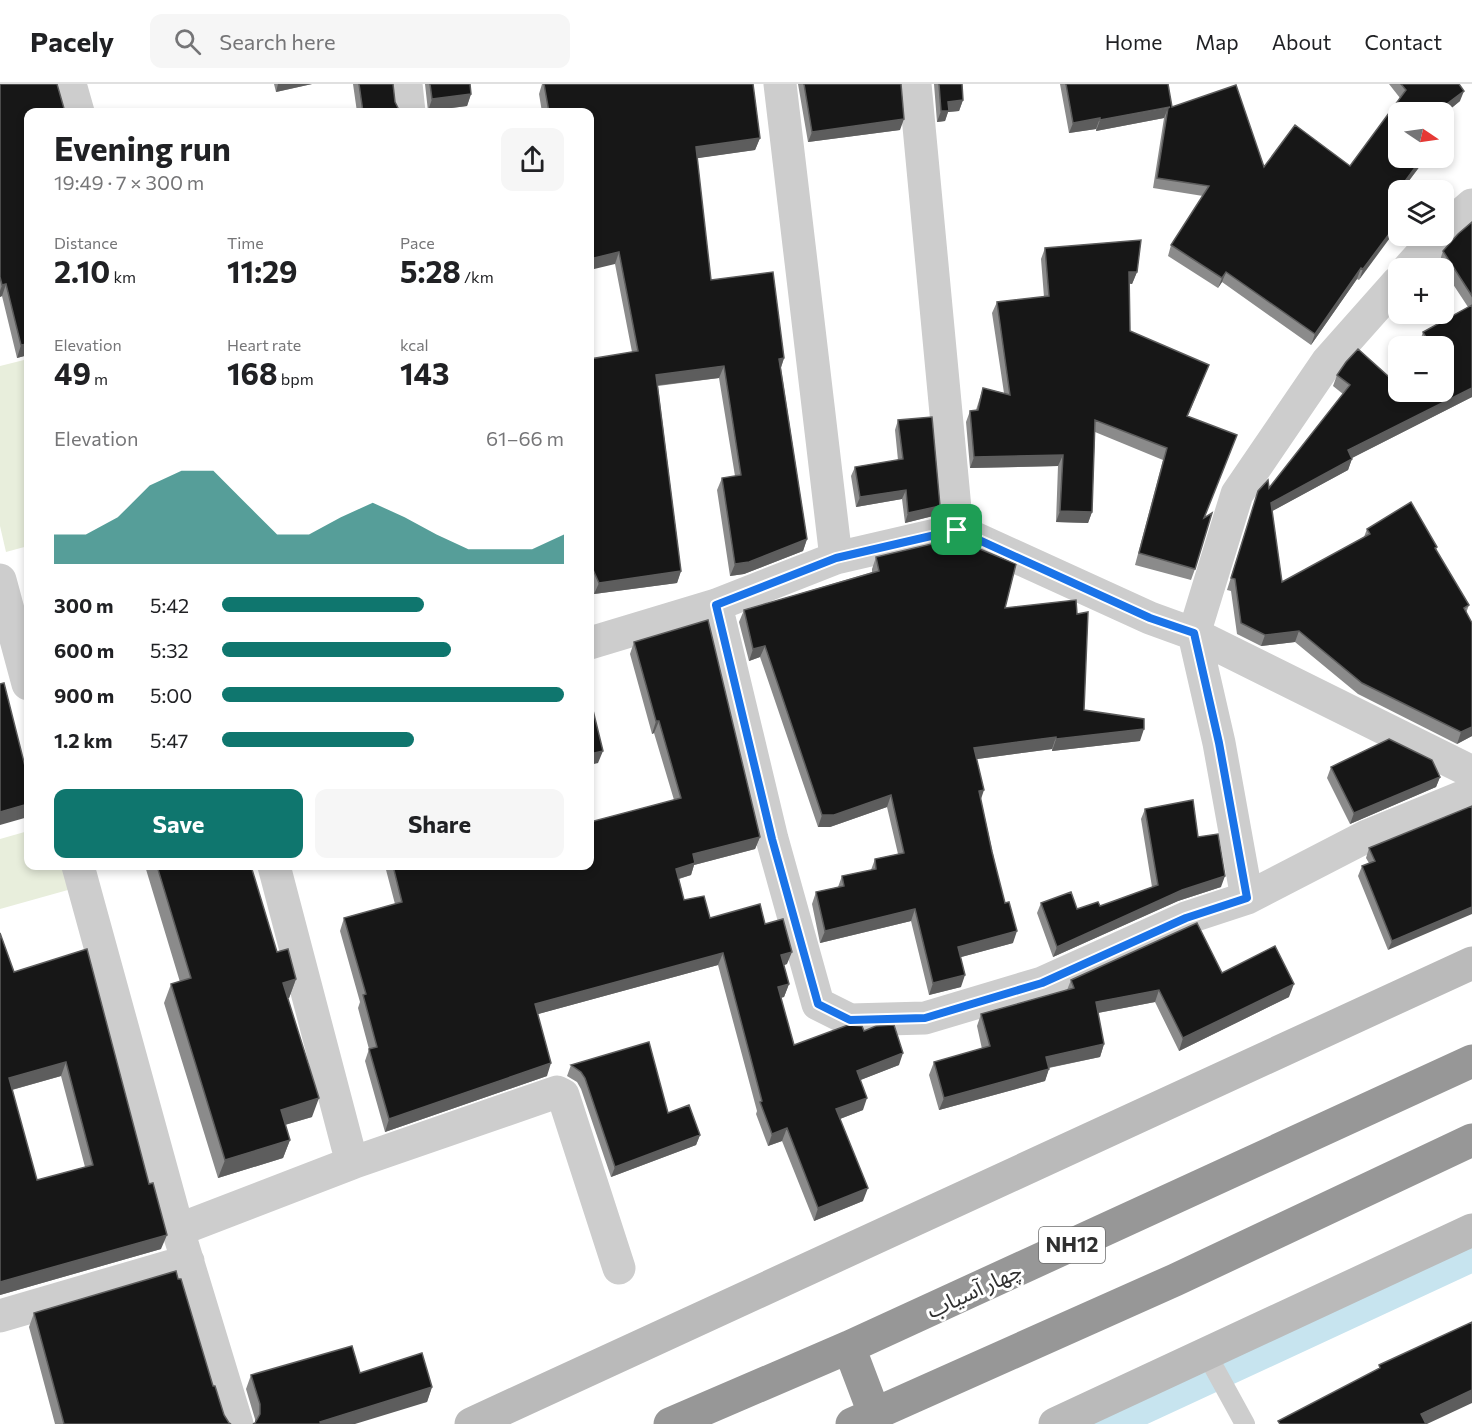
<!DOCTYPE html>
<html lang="en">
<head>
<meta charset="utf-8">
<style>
  body { margin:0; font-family:Commissioner,"Noto Sans Arabic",sans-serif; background:#f6f6f6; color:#202124; height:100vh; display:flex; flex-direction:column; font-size:22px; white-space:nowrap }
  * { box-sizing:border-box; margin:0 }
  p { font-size:20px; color:#757577 }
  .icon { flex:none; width:33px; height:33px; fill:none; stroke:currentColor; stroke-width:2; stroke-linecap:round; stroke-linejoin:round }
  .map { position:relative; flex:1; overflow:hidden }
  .details { position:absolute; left:24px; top:24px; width:570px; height:762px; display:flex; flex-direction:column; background:#fff; border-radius:12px; box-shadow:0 3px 9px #0003 }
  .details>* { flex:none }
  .needle { width:39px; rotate:103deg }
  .fabs { position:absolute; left:1388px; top:18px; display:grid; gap:12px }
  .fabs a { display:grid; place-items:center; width:66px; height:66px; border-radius:12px; background:#fff; box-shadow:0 3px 9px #0003; font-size:30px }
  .pin { position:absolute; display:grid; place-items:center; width:51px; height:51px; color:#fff; margin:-26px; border-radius:12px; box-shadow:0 3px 9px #0006 }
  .round { display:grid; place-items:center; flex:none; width:63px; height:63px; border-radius:12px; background:#f6f6f6 }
  .head { display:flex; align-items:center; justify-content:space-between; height:102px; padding:0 30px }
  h1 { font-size:33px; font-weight:700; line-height:45px }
  .figures { display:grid; grid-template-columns:repeat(3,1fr); gap:9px; height:102px; padding:6px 30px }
  .figures div { display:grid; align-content:center }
  .figures b { font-size:30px; font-weight:700 }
  .figures small { font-size:16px; font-weight:400 }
  .figures p { font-size:16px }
  .chart { height:168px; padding:12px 30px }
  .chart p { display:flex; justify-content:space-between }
  .chart svg { width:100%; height:108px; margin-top:6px; fill:#0f766e; opacity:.7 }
  .cta { display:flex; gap:12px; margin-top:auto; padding:12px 30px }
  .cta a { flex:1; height:69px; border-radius:12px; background:#0f766e; color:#fff; font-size:24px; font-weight:700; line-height:69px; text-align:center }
  .cta a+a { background:#f6f6f6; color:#202124 }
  ul { padding:0 30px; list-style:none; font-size:20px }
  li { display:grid; grid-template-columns:96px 72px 1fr; align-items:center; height:45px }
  li i { height:15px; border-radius:8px; background:#0f766e }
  header { display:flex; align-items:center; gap:36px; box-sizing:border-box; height:84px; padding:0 30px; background:#fff; border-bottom:2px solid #e0e0e0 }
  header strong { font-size:28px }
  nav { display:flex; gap:33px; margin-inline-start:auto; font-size:21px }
  .search { width:420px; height:54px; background:#f6f6f6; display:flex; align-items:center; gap:15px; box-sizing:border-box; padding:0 21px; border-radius:12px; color:#757577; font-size:22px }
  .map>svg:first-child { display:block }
</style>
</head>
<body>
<header>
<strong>Pacely</strong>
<div class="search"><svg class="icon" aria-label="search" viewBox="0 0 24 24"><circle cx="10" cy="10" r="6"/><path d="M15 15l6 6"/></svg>Search here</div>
<nav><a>Home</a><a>Map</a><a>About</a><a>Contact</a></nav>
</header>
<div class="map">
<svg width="1472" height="1340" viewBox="0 0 1472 1340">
  <rect width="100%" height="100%" fill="#fff"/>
  <path fill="#e8eedc" d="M28,275v187l-22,6 -6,-26v-160z
    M28,747v35h42l5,22 -75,21v-70z"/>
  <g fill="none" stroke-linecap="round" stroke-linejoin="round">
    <path stroke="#c7e4ef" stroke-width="39" d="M1101,1340l371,-172"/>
    <path stroke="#cdcdcd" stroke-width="20" d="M1206,1269l39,71"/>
    <path stroke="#cdcdcd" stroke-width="33" d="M70,0l8,28
      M406,0l3,28
      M780,0l56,474
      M915,0l42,446
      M1443,146l29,-25
      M1409,184l29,-32
      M0,496l28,104
      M716,521l56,234 46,165 32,16 75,-2 117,-35 144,-65 61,-20 120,-62 105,-43
      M590,559l126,-38 120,-47 121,-28 193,88 44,16 278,138
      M78,782l100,364 59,194
      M274,782l78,297
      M1247,814l-28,-155 -25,-109 43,-140 90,-132 71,-80
      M178,1146l174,-67 205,-71 6,3 56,173
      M0,1232l188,-55"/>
    <path stroke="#bababa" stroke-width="33" d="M471,1340l1001,-461
      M1055,1340l417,-194"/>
    <path stroke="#979797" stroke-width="33" d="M849,1263l25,66
      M670,1340l179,-77 623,-286
      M852,1340l323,-144 297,-140"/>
  </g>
  <path fill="#8b8b8b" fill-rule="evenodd" d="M0,0l28,271 -11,3 -15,-62 -2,1z
    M274,0h38l-36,8z
    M353,0h40l2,18 5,10h-43z
    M425,0h45l1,10 -4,12 -39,5z
    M542,0h211l7,54 -5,12 -58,8 14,122 73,78 -3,10 26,171 -4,12 -59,23 -14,2 -13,-86 5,-12 13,-2 -16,-98 -61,8 23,185 -4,12 -83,11 -4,-10v-225l42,-7 -17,-88 -25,-152h-48l-3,-18z
    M798,0h103l-1,46 -92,12z
    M934,0h28l1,16 -4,11 -11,1 -3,9 -8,1z
    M1060,0h108l4,23 92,60 86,-1 50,-68 -11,-14h70l1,17 -17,14v-3h-45v46h28l-24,32h-4v6l-3,5 -36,79 -2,-1 -46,66 -89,-63 -4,6 -50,-32 3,-11 32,-49 -50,-8 11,-70 -68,13v-2l-27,4z
    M1472,138v175l-120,61 -4,12 -76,41 10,71 82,-45 3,-8 70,18 -1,4 33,54 -3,8 6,123 -15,8 -99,-50 -63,-52 -34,4 -24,-12 -6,-43 -4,-1 31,-99 11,-3 74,-94 -10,-8 4,-11 51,1 55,-30h-23l-1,-2 4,-12 45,-25 -29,-44 4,-12z
    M1045,164l92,24 -5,12 -3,-1 1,48 79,34 -21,51 17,102 -10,51 -4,11 -56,-15 28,-105 -68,-28 -3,80 -4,11 -32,-1 2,-56 -88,2 -4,-46 4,-11 6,-1 7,-22 21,5 -12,-80 5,-11 47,-5 -3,-38z
    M898,336l39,95 -32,8 -3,-24 -46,8 -5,-31 4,-9 43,-7 -3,-30z
    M949,464l56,60 79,102 56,31 -88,10v-2l-75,10 4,41 32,143 -52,14v30l-32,8 -18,-74 -91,22 -8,-39 4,-12 22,-5 4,-11 29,-6 4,-11 23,-5 -11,-47 -57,20h-12l-58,-170 -11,4 -10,-39 5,-12 128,-38v-3l4,-12z
    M634,558l126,195 -5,12 -61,16 -3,10 -12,4 5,21 26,18 55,6 22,40 -3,1 5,19 -5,13 -3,1 13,47 70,-14 35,34 -39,15 3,30 -23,9 23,82 -49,20 -32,-80 -14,5 -12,-32 1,-3 -39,-146 -180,49 9,62 -162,56 -20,-71 4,-12 -11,-41 2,-6 -20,-71 4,-13 51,-14 -10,-38h205l84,-66 -20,-67 -2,1 -22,-80z
    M1331,683l109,10 -4,10 -86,37 -23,-46z
    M1472,722l-84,144 -30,-74 4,-10 7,-3 -3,-5 3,-10z
    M1145,725l53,28 23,50 -43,14 -125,56 -16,-44 4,-10 36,6 23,-3 52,-19 -11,-68z
    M145,782h106l26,86 19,27 -7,19h-1l24,119 -27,8 5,15 -7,18 -65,20 -54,-175 7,-19 9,-2z
    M0,849l14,39 73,-23 74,300 -161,46zM61,992l24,91 -48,13 -25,-90z
    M1222,889l67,24 -110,54 -24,-49 -57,11 6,31 -4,13 -51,11 -4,13 -106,29 -10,-35 5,-13 48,-13 -5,-23 4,-12 86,-24 4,-10z
    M571,981l97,48 32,22 -4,10 -85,32 -30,-88 -4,-7 -10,-6z
    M34,1229l179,73 11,29 5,8 2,1h-176l-26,-97z
    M360,1289l72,14 -5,15 -172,21v-4l-9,-30 5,-14z"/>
  <path fill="#5d5d5d" d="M278,0h34l-36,8z
    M1464,7l-4,10 -17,14v-3h-7z
    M471,10l-4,12 -39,5 4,-12z
    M963,16l-4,11 -11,1 -3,9 -8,1 4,-11 7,-9z
    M1168,24l-4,10 -68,13 4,-11z
    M1100,34l-4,11 -27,4 4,-10z
    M904,35l-4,11 -92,12 4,-10z
    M760,54l-5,12 -63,9 4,-12z
    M1422,74h4l-24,32h-4z
    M1398,107v5l-10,14 4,-11z
    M1398,138v5l-39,53 4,-11z
    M619,168l-4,12 -25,6v-11z
    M1361,184l-4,11 -46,66 4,-11z
    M1129,188h8l-5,12 -7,-1z
    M1226,188l-4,10 -4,6 4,-10z
    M6,200l-4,12 -2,1v-6l2,-6z
    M28,260v11l-11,3 4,-13z
    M784,274l-4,12 -1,-11z
    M724,282l-5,12 -67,8 4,-11z
    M1472,304v9l-128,65 4,-12z
    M1063,371l-5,11 -88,2 4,-11z
    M1352,375l-4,11 -81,44 4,-11z
    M906,406l-4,9 -46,8 4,-10z
    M940,422l-3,9 -32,8 3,-10z
    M1060,427l32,1 -4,11 -32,-1z
    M807,455l-4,12 -59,23 -14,2 5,-12z
    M681,487l-4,12 -83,11 5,-11z
    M1299,547l-4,11 -34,4 4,-11z
    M765,562l-5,11 -11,4 4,-12z
    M656,637h3l-5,12 -2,1z
    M1472,643v9l-15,8 4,-12z
    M1144,645l-4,12 -88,10 4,-12z
    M1056,653l-4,12 -82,11 4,-12z
    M603,667l-5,12 -8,2v-11z
    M1440,693l-4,10 -86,37 4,-11z
    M984,706l-4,12 -1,-11z
    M891,711l-4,12 -57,20h-12l4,-12z
    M28,720v13l-28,8v-13z
    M760,753l-5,12 -61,16 -3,10 -20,6 5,-12 17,-15z
    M1225,792l-4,11 -43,14 -125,56 4,-10 125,-57z
    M1472,823v7l-84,36 4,-9z
    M915,825l-4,12 -91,22 5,-12z
    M1017,847l-4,12 -59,16 4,-12z
    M792,868l-5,12 -11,4 5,-13z
    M723,869l-5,12 -187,51 4,-12z
    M965,891l-4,12 -32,8 4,-12z
    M296,895l-7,19 -13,4 7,-19z
    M789,900l-5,13 -11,2 5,-12z
    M1294,900l-5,13 -110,54 4,-13z
    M1159,906l-4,12 -63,12 4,-12z
    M1104,960l-4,13 -58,12 4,-12z
    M903,969l-4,12 -46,18 4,-12z
    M66,978l-5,14 -57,16 5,-14z
    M551,979l-4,13 -162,56 4,-13z
    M1049,985l-4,12 -106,29 5,-12z
    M319,1014l-7,19 -38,11 7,-18z
    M867,1014l-4,12 -31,12 4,-13z
    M787,1044l-5,13 -14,5 4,-12z
    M700,1051l-4,10 -85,32 4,-10z
    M290,1056l-7,18 -65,20 7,-18z
    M868,1104l-5,13 -49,20 4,-13z
    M167,1151l-6,14 -161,46v-13z
    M432,1303l-5,15 -72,22h-36l1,-2z
    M1472,1306v13l-45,21h-10l4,-10z"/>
  <path fill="#171717" stroke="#5d5d5d" stroke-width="1.5" fill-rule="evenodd" d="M0,0h57l8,28h-37v232l-7,1 -15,-61 -4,1 -2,-8z
    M359,0h34l2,18 5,10h-37z
    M430,0h40l1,10 -39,5z
    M544,0h209l7,54 -64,9 15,133 62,-8 11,86 -5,1 28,180 -58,23 -14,2 -13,-86 19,-3 -17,-109 -68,9 25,196 -82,12 -9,-20v-204l48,-8 -19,-99 -29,7v-147h-41z
    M804,0h97l3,35 -92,13z
    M939,0h23l1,16 -15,2 1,9h-8z
    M1066,0h102l4,23 64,-22 28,82 31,-42 55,41 56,-76 -5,-6h58l5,7 -28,21h-38v46h24l-30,41 6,4v19l-35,47 -2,-1 -46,66 -89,-62 -4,6 -51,-33 38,-59 -52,-8 11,-70 2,-1 -70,13v-2l-27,5z
    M1472,138v74l-29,-45 15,-17z
    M1141,156l-4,32h-8l1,59 79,34 -22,51 50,19 -33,83 8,-5 -17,56 -56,-16 28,-105 -72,-28 -3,92 -32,-1 3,-56 -89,2 -4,-46 8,-1 5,-22 27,7 -13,-93 52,-6 -4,-48z
    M1472,221v83l-124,62 4,9 -81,44 11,79 88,-48 -3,-5 44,-27 26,45 -2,1 34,57 -5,3 8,15v104l-11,5 -99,-49 -63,-52 -34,4 -24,-12 -6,-44 -4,-1 27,-87 10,-11 1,8 81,-103 -13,-10 9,-13 12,-13 30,27 10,-5v21h45v-46h-12l-8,-14z
    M932,333l8,89 -32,7 -2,-23 -46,7 -5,-30 48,-8 -5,-39z
    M949,456v8l21,-3 46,19 -11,44 71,-8 1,14 11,-2 -4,98 60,9v10l-88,10v-2l-82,11 10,42 -5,1 13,61 13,51 4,-1 8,29 -59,16 7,28 -32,8 -18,-74 -90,22 -9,-39 28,-6 -2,-10 34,-7 -1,-10 29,-6 -13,-58 -57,20h-12l-57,-169 -12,3 -9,-39 135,-39 -3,-14z
    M708,536l52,217 -67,17 2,9 -19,6 8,31 20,-4 6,22 50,-14 5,20 18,-5 9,33 -11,3 8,29 -11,3 16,58 54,-20 14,1 2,5 12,-5 18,-1 9,28 -46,18 10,27 -31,11 32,79 -50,20 -31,-80 -15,6 -12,-32 2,-1 -39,-148 -188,51 16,59 -162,56 -20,-70 8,-2 -14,-52 3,-1 -22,-76 58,-16 -9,-36h197v-44l91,-24 -22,-77h-3l-22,-79z
    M4,599l24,95v26l-28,8v-128z
    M590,614l13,53 -13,3z
    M1389,655l43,21 8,17 -86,36 -23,-46z
    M1193,716l5,37 20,-3 7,42 -43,14 -125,57 -16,-44 30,-11 6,17 21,-7 2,4 58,-21 -13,-76z
    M1472,722v101l-80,34 -30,-75 13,-5 -6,-13z
    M157,782h94l26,86 11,-3 8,30 -13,4 36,115 -38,12 9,30 -65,20 -54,-176 20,-6z
    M1197,839l25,50 53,-27 19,38 -111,54 -24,-48 -63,12 8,42 -58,13 3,12 -105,29 -10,-36 56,-16 -9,-32 93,-26 -3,-8z
    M0,849l14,39 73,-23 62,235 4,-1 14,52 -167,47zM66,978l27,103 -56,15 -28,-102z
    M649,958l19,71 21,-8 11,30 -85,32 -30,-89 -4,-6 -10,-7z
    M176,1187l2,8h3l32,107h2l9,29 5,8 2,1h-167l-30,-111z
    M1472,1238v68l-51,24 5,10h-146l-2,-3 102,-53 -1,-3z
    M352,1262l8,27 62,-20 10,34 -112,35 1,2h-68l2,-1 5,-9v-10l-9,-29z"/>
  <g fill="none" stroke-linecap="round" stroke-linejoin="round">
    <g stroke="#fff" stroke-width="12">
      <path id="route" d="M957,446l193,88 44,15 25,110 28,155 -61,20 -144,65 -117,35 -75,2 -32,-16 -46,-165 -56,-234 120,-47z"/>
    </g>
    <use href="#route" stroke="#1a73e8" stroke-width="8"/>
  </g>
  <g text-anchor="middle" stroke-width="6" stroke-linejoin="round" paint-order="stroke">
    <rect fill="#fff" stroke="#6e6e6e" stroke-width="1.5" x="1039" y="1143" width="66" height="36" rx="4.5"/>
    <g font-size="21" font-weight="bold" fill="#303030">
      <text x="1072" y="1168">NH12</text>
    </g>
    <g font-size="22" fill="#303030" stroke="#fff">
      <text transform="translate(974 1206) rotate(-25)" y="8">چهار آسیاب</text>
    </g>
  </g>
</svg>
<div class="fabs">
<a><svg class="needle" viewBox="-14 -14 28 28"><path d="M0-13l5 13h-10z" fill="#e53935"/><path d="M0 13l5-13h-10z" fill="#757577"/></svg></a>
<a><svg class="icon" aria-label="layers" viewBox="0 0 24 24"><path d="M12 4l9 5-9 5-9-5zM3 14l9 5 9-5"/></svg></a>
<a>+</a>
<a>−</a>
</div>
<div class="pin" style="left:957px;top:446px;background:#1e9e55"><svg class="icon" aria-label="arrive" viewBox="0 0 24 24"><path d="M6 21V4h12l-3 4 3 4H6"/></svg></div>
<section class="details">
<div class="head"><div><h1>Evening run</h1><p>19:49 · 7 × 300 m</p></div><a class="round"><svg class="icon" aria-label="share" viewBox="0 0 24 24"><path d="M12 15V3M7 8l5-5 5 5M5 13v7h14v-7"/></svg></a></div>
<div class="figures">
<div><p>Distance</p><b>2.10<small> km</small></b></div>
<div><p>Time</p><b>11:29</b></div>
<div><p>Pace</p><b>5:28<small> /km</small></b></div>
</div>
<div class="figures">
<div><p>Elevation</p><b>49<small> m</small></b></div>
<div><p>Heart rate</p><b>168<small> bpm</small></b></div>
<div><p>kcal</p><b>143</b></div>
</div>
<div class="chart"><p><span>Elevation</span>61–66 m</p>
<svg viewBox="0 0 160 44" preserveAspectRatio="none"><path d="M0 44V32L10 32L20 25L30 12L40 6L50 6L60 19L70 32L80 32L90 25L100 19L110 25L120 32L130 38L140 38L150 38L160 32V44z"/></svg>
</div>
<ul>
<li><b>300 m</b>5:42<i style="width:59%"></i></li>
<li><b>600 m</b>5:32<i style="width:67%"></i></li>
<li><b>900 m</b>5:00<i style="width:100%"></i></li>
<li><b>1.2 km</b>5:47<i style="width:56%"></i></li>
</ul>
<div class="cta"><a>Save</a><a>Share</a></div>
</section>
</div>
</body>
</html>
